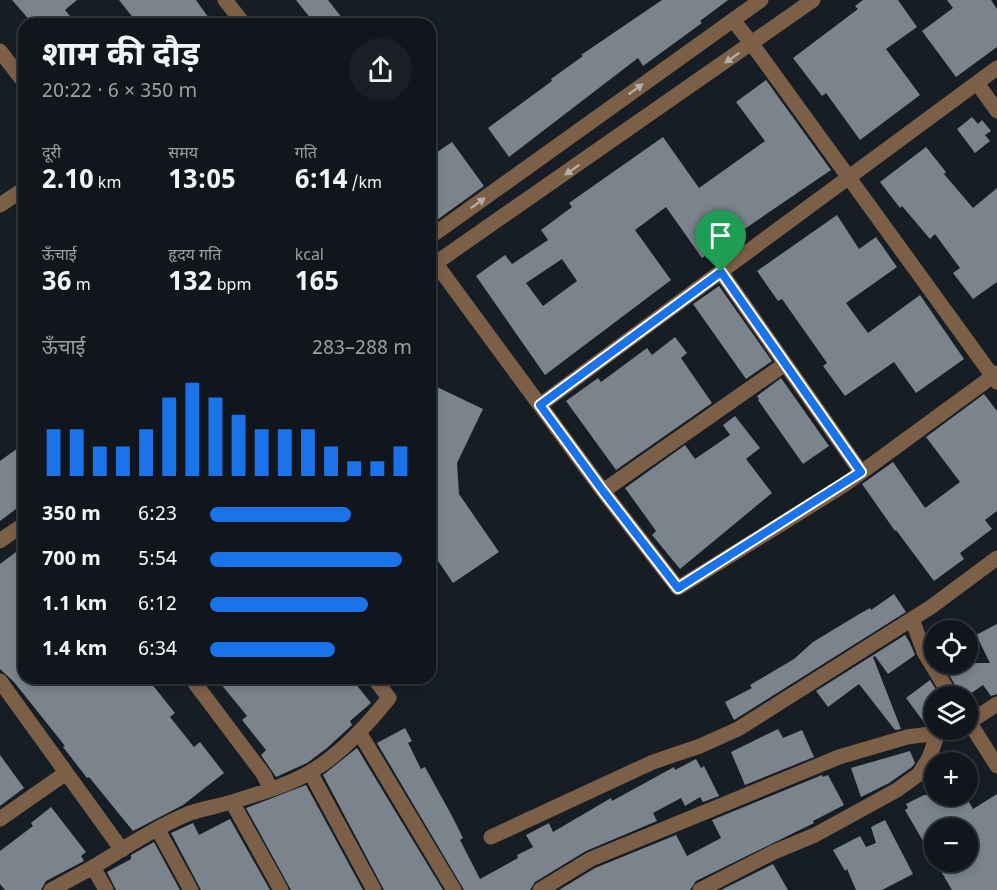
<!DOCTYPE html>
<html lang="hi">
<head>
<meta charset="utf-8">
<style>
  body { margin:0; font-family:Georgia,"Noto Sans Devanagari",serif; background:#191f24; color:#f1f3f6; height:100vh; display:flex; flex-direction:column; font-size:22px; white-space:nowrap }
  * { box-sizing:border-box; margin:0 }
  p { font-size:20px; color:#9c9fa3 }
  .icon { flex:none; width:33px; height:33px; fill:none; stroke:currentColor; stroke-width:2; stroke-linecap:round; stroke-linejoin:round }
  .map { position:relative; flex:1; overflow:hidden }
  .details { position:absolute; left:18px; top:18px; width:418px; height:666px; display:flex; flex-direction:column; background:#10161b; border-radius:18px; box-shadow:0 3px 9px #0003,0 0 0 2px #30353a }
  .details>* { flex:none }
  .fabs { position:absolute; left:924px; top:620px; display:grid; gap:12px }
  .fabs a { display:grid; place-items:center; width:54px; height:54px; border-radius:50%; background:#10161b; box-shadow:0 3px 9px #0003,0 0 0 2px #30353a; font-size:30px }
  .pin { position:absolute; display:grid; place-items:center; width:51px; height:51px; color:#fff; margin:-62px -26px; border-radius:50% 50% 50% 0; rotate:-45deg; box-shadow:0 0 6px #0007 }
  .pin .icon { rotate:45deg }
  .round { display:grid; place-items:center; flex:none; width:63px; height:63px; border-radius:32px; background:#191f24 }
  .headline { display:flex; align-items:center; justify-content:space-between; height:102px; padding:0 24px }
  h1 { font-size:33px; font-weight:700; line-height:45px }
  .figures { display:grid; grid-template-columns:repeat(3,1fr); gap:9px; height:102px; padding:6px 24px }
  .figures div { display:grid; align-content:center }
  .figures b { font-size:26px; font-weight:700 }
  .figures small { font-size:16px; font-weight:400 }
  .figures p { font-size:16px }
  .chart { height:168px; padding:12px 24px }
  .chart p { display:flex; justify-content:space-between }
  .chart svg { width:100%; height:108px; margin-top:6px; stroke:#1a73e8; stroke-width:6 }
  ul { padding:0 24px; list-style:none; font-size:20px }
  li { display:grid; grid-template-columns:96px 72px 1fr; align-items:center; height:45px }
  li i { height:15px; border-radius:8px; background:#1a73e8 }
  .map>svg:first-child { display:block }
</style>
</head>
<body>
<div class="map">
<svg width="997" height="890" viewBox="0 0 997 890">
  <rect width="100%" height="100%" fill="#161d24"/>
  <path fill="#7b838c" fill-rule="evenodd" d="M12,0h65l-12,10 5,6 -9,8h-28z
    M119,0h77l17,24h-75z
    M296,0h32l19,24h-32z
    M662,0h66l-28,21 2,2 -59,43 -5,-8 -129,99 -21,-29 64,-47 -1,-2 32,-23 -2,-1z
    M863,0h35l19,27 -31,22 34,46 -60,45 -34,-47 -4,3 -29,-38 65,-49 -3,-3z
    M947,0h44l6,9v38l-41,30 -34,-46 31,-23z
    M766,80l65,90 -129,88 -36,-51 -31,23 36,50 -126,95 -69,-99 29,-21 7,9 36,-24 -7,-10 31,-23 -3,-4 94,-66 36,51 66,-47 -29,-39zM562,259l15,22 -34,25 -17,-23z
    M972,117l6,7 4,-4 9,11 -6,4 5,6 -15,12 -18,-24z
    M452,142l32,44 -54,39v-68z
    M926,147l20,25 -2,2 29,34 24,-20v94l-24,17 -20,-26 7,-5 -25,-34 -5,5 -28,-33 -2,2 -20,-26z
    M837,215l22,34 17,-12 21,30 -51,36 22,30 52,-38 44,64 -48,34 -22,-31 -49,34 -22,-30 4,-3 -45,-64 -4,2 -21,-30z
    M719,286l53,75 -26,18 -53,-75z
    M675,337l12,16 -6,5 31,45 -96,67 -50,-69 32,-23 3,4 46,-34 5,7z
    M781,378l48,68 -26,18 -45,-64 1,-1 -2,-3z
    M437,387l46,22 -26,54 2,31 40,58 -46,31 -23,-34v-150z
    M984,394l13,17v100l-12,9 7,9 -32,24 4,6 -30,22 -38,-51 -1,1 -33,-47 31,-22 32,46 35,-26 -34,-45z
    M735,416l25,32 -14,11 26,34 -92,76 -28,-34 4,-4 -31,-43 60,-43 10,14 35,-24 -7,-10z
    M18,448l6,8v47l-24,18v-60z
    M24,546v132h123l28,35 -5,4 24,30 6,-5 24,31 -41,32 -50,26 -44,-54 -2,1 -24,-31 2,-1 -51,-64 -14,-13v-105z
    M894,594l12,18 -172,108 -9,-18 27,-14 -2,-3 44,-26 19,-17 43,-26 14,-8 1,2z
    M997,624v70l-6,2 -8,-11 -16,11h-6l-16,-29 5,-4h40l-14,-28z
    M905,635l5,8 5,12 -27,19 -13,-18 -2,1 28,72 -6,1 -36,-46 -31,23 -12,-16z
    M216,678h135l20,25 -21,18 2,4 -25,23 -20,15 -31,14 -15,-22 5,-5 -24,-30 5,-4z
    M930,680l10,16h-6v28l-8,1 -20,-27z
    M405,728l7,13 -4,2 13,26 4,-2 27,49 11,22 -3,2 20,39 38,-21 -1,-3 16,-8 -7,-12 23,-12 4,9 58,-34 1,3 62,-34 1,3 21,-11 5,9 3,-2 15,30 -16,6 -3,-5 -15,9 -4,-8 -28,15 4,8 -71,30 -51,31 -5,8h-66l-87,-147z
    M778,729l5,9 19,-8 12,27 -69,28 -14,-33z
    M357,748l86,142h-59l-61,-115z
    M910,751l5,12 -3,4 -23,16 -28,14 -10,-29z
    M0,755l24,33 -24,18z
    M822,775l1,2 5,-2 16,30 -31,16 1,2 -118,58 -6,9h-131l36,-22 81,-33 11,21 34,-18 -9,-18z
    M306,785l57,105h-72l-45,-82z
    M997,794v96h-45l-17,-29h33v-33h-34v32l-29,-50 3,-2 -2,-4 18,-9h41l8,14z
    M51,807l35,45 -5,4 3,5 -38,20 -5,9h-36l-5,-6v-33l33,-25 -2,-3z
    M230,819l40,71h-69l-30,-57 22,-10 6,12z
    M885,820l28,54 -31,16h-26l-9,-21 -2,2 -12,-21 27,-14 6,11 10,-4 -5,-16z
    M154,842l26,48h-64l-9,-18 24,-13v-4z
    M773,864l15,26h-67z"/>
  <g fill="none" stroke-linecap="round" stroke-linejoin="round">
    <path stroke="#7c5f47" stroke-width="15" d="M225,0l19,24
      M733,20l19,24 245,338
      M0,51l24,31
      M977,83l20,28
      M0,205l24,-16
      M430,237l331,-237
      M436,264l167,227 75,97 166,-103 153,-112
      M430,267l383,-267
      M721,272l140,200
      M540,405l457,-337
      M603,491l182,-127
      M0,541l24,-17
      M912,619l12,33 27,44
      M191,678l73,97 6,13
      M0,681l122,169
      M968,720l29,46
      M968,723l29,-19
      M359,732l95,158
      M310,772l64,118
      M232,802l49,88
      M0,819l66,-46
      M158,830l33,60
      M491,837l162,-75 47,-16 38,-17 193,-122 66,-49
      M51,890l42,-23
      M106,890l-13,-23c32,-19 63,-40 97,-54 14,-5 30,-7 45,-12 25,-8 54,-16 77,-30 30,-18 55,-46 77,-73l-15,-20
      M540,890l51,-31 248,-102 68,-20 31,-4 12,-4
      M700,890l74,-38 41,-17 82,-45 22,-16 10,-16 9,-25"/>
  </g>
  <defs><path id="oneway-solid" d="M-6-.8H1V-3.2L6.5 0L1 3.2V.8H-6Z" transform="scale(1.5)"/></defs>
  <g fill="#b6aea7">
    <use href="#oneway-solid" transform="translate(732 58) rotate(145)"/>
    <use href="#oneway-solid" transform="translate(636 89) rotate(-36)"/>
    <use href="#oneway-solid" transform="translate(572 170) rotate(145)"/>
    <use href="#oneway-solid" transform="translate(478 203) rotate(-36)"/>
  </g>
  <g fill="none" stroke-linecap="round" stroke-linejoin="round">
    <g stroke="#fff" stroke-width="12">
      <path id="route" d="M721,272l140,200 -183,116 -75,-97 -63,-86z"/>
    </g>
    <use href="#route" stroke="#1a73e8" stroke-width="8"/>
  </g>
</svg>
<div class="fabs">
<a><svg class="icon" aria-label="locate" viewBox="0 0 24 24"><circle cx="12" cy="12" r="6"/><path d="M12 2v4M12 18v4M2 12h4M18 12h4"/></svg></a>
<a><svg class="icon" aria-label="layers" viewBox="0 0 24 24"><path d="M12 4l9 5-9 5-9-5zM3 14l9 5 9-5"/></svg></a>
<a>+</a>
<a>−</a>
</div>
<div class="pin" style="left:721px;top:272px;background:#1e9e55"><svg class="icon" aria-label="arrive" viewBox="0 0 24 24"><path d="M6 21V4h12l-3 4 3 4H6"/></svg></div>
<section class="details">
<div class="headline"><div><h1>शाम की दौड़</h1><p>20:22 · 6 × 350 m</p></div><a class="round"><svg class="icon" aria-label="share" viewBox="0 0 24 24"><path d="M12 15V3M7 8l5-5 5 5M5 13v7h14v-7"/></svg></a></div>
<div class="figures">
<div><p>दूरी</p><b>2.10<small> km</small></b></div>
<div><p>समय</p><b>13:05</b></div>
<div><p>गति</p><b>6:14<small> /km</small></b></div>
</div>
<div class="figures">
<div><p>ऊँचाई</p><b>36<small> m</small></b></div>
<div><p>हृदय गति</p><b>132<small> bpm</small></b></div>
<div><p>kcal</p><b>165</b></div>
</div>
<div class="chart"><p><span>ऊँचाई</span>283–288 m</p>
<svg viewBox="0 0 160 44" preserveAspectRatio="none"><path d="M5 44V25M15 44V25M25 44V32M35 44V32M45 44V25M55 44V12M65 44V6M75 44V12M85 44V19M95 44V25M105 44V25M115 44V25M125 44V32M135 44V38M145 44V38M155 44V32"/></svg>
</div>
<ul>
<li><b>350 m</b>6:23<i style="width:70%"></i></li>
<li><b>700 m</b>5:54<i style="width:95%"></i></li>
<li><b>1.1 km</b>6:12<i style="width:78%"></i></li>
<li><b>1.4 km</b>6:34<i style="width:62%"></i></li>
</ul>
</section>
</div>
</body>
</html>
